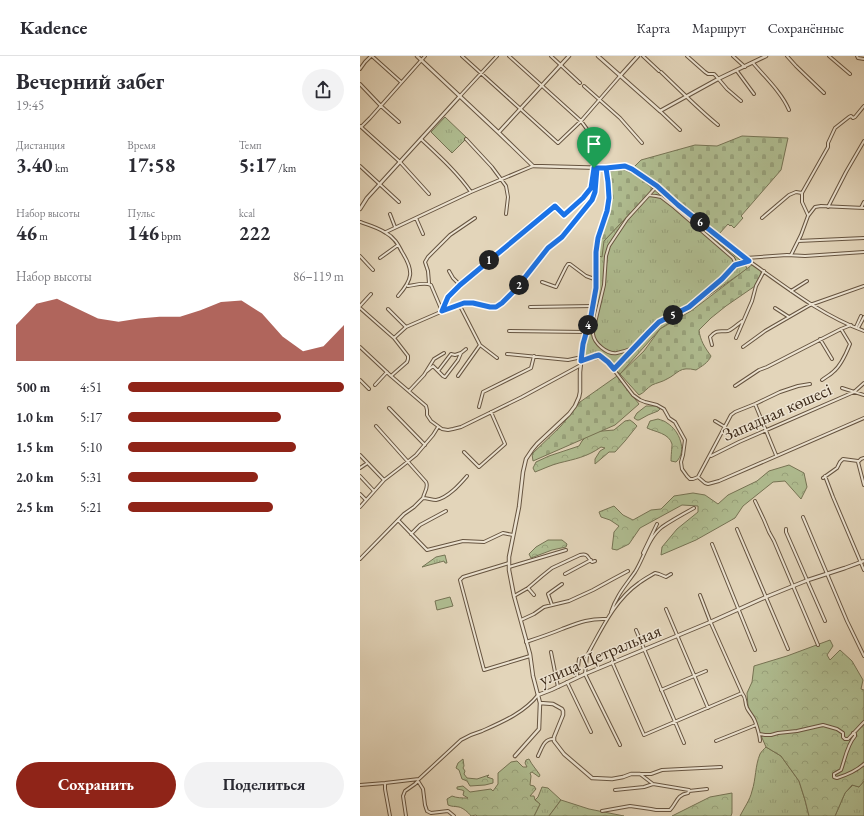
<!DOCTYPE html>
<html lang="ru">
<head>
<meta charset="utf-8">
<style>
  body { margin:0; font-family:"EB Garamond",serif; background:#f2f2f3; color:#2b2b33; height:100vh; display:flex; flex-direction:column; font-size:15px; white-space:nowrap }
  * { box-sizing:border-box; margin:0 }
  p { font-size:13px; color:#7c7c81 }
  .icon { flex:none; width:22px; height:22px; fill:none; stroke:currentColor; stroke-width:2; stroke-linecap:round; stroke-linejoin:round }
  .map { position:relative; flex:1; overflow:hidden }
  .drawer { display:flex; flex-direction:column; background:#fff; width:360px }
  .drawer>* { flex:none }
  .pin { position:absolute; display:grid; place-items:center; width:34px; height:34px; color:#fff; margin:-41px -17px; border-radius:50% 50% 50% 0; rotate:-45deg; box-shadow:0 0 4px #0007 }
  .pin .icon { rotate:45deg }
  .km { position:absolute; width:20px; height:20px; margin:-10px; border-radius:50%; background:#222; color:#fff; font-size:11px; line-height:20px; text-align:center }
  .round { display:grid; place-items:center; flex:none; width:42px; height:42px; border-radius:21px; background:#f2f2f3 }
  .summary { display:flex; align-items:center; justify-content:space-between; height:68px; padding:0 16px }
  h1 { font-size:22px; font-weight:700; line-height:30px }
  .figures { display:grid; grid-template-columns:repeat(3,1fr); gap:6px; height:68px; padding:4px 16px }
  .figures div { display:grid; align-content:center }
  .figures b { font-size:20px; font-weight:700 }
  .figures small { font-size:11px; font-weight:400 }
  .figures p { font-size:11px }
  .chart { height:112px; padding:8px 16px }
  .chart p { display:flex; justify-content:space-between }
  .chart svg { width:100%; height:72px; margin-top:4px; fill:#8f2418; opacity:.7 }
  .action { display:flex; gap:8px; margin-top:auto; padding:8px 16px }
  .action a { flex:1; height:46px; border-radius:24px; background:#8f2418; color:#fff; font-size:16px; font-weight:700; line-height:46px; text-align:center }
  .action a+a { background:#f2f2f3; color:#2b2b33 }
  ul { padding:0 16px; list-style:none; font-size:13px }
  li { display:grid; grid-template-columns:64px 48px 1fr; align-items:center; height:30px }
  li i { height:10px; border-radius:5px; background:#8f2418 }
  header { display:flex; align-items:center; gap:24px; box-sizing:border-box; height:56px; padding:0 20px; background:#fff; border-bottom:1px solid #e1e1e2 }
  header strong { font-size:19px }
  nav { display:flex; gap:22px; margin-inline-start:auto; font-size:14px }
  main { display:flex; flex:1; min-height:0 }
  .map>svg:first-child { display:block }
</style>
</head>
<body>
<header>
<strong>Kadence</strong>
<nav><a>Карта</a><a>Маршрут</a><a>Сохранённые</a></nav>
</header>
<main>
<section class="drawer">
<div class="summary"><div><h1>Вечерний забег</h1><p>19:45</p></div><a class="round"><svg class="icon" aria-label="share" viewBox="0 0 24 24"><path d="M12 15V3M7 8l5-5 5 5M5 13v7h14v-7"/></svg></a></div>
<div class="figures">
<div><p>Дистанция</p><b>3.40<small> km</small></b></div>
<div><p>Время</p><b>17:58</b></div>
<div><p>Темп</p><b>5:17<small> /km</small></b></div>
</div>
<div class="figures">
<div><p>Набор высоты</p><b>46<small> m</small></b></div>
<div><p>Пульс</p><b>146<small> bpm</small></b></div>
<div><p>kcal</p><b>222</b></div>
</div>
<div class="chart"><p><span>Набор высоты</span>86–119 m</p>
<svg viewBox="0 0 160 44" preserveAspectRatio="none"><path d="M0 44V22L10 9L20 6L30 12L40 18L50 20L60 18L70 17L80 17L90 13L100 8L110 7L120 15L130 29L140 38L150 35L160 22V44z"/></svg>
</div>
<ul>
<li><b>500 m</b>4:51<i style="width:100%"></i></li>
<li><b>1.0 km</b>5:17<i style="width:71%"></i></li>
<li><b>1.5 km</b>5:10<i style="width:78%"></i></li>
<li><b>2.0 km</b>5:31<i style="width:60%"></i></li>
<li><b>2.5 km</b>5:21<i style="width:67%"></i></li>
</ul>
<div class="action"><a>Сохранить</a><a>Поделиться</a></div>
</section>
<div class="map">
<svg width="504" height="760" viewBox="0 0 504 760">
  <defs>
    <pattern id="grass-tufts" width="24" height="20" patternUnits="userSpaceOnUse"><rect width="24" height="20" fill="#b0be92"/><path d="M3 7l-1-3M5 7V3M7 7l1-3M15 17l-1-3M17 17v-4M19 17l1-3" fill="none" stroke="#98a37d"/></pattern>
    <pattern id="forest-crowns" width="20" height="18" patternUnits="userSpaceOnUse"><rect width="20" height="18" fill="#b0be92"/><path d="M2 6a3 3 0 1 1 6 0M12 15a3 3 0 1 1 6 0" fill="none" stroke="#98a37d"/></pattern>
    <pattern id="cemetery-stones" width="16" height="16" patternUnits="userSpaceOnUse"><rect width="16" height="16" fill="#b0be92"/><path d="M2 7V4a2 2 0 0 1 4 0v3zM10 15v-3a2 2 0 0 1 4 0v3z" fill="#98a37d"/></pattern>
  </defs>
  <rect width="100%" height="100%" fill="#e3d5ba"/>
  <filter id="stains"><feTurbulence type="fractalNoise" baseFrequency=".005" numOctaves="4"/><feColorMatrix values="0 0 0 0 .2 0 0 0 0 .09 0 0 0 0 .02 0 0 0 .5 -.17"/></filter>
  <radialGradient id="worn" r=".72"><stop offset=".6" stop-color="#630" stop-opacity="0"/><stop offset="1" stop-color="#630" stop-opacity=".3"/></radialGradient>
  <path fill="url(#grass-tufts)" stroke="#767455" d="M85,61l22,21 -15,15 -21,-21z
    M293,133l92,75 2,5 -87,60 -40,45 -17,-15 -22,2 14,-56 1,-37 7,-26z
    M85,499l2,8h-2l-1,-2 -22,6 14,-10z
    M406,691l15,9 18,25 6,19 4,16h-69c4,-8 10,-16 12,-25 4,-12 3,-25 8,-37 1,-2 4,-5 6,-7z
    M504,725v35h-29l10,-23 8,-8 6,2z
    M182,731l6,1 13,12 -12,16h-15l6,-12 -5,-4 3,-3z"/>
  <path fill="url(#forest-crowns)" stroke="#767455" d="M286,350h10l4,3 -2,2 -10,4 -9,5h-2l-3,-2 3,-5z
    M298,363c3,1 7,2 9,4 12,7 21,28 9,39l-5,-1c0,-4 1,-15 1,-17 -3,-11 -17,-12 -25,-16l3,-7z
    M270,364l4,3 3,3 -12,15 -10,11h-6l-14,12v-5l5,-8 5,-3 -4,-1c-14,10 -26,12 -42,16 -8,2 -16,6 -24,9l-2,-4 3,-6 13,-6 30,-10 3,-5 9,-9 23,-2 11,-9z
    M429,409l15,8 3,14 -6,12 -16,-18 -12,1 -30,24 -8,12 -39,22 -35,15 1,-8 15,-18 21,-17v-6l-16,-1 -42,23 -11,16 -12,6 -5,-1 2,-17 5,-6 -9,-6 -9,-3 -2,-5 15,-6 9,9 10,5 18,-10 10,-1 13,-13 19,-3 12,2 13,9 10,-9 29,-14 12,-10z
    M188,484h14l5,4 -1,3 -14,3 -21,8 -2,-4 7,-7z
    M470,584l3,6 -6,9 3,5 10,-10 12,11 11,19 -2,9 3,1v91l-5,6 -7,-2 -7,8 -10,23h-26l-4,-16 -6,-19 -18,-25 -15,-9 -18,-41 -1,-13 5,-11 2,-16 33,-10z
    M103,703l1,7 -1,2 2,3 -1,3 3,4 10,1 12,-4 -2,2 6,2v4l-8,2 -15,1 -3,-5 -5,-2 -3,-9 -3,-2 2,-5z
    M169,703c3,6 7,10 11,16l-1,2 -7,-5 -2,1 1,3 -1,9 4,1 2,3 -6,7h4l1,4 5,4 -6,12h-57l-1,-1 -5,1c-3,-4 -8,-8 -12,-9 -5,-1 -6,0 -11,-2l-1,-6 5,-3c5,2 10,2 16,2l-5,-3 1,-4 -2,-1 -5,-1v-2l6,-1 7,6 21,-3 2,2 5,-7v-11l13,-11 6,-1 6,6h4l-2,-4 1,-3z
    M372,737v20l-1,3h-59l38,-19z
    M201,744l28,9 35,7h-75z"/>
  <path fill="url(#cemetery-stones)" stroke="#767455" d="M382,80l46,2 -7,32 -40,46 2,2 -9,10 -3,-3 -1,1 -2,-2 -9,10 -87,-65 9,-9 54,-15 22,1z
    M261,113c14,4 21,10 32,20l-49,52 -2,16 -6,-2 5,-28 10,-22 -2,-33z
    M393,208l8,7v3l-6,12 -29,20 -15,12 -12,12c1,10 6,18 12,26 -3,7 -9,10 -15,14 -17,-4 -17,3 -29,9 -5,3 -11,4 -15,6 -5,3 -8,8 -13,10l-19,-21 24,-23 16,-22 31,-18z
    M257,320l22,28 -24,21 -82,36 -1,-7 29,-28 19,-24z"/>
  <path fill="#b0be92" stroke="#767455" d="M90,541l3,9 -16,4 -2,-9z"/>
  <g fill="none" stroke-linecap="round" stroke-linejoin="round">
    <g stroke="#665440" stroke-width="4">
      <path id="minor" d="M12,0l29,26
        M102,0l96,87 23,-22 39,-45
        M149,0l72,65 14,19
        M191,0l29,27
        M283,0l16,15
        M327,0l18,16 3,2h6l2,2 11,13 14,12
        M373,0l12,11
        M427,0l9,10 28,27
        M469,0l21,18
        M497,0l1,2 6,1
        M393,7c12,14 29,30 36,47
        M0,13l5,-7 6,-6
        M377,15l17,23
        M301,16c19,18 37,37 57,53
        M0,28l21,22 18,16
        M224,30l36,32 22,25
        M100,40l37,-40
        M300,55l20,19
        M0,70l40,36 29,32
        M1,71l9,-9 55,-62
        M61,83c18,17 36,33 50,53
        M106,83l26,28 14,19 2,11 -2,17
        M0,110l39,36
        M289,139l7,1 5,1 13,10 59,51 2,4v3
        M468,151l18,-35 18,-31
        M501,152l3,-6
        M30,158l5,13
        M448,159l-6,-13v-9l26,-46v-4l7,-15 14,-11 2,-1 2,2 2,-1 9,-11
        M56,162l7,16
        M402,162l27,-23 7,-3 6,1
        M0,166c9,3 19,6 26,11 8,4 12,11 16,19 12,19 11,27 -4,44
        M26,176l85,-40 62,-26
        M438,185l66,-3
        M431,199l10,-20 7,-19 7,-9 6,-1 43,2
        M0,200l13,14
        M20,202l18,-13
        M386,202l41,-3 18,1 59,-4
        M89,215l4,7 7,7
        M182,226l14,5 10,-20 2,-3h2l16,12 11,4
        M69,227l-1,-12 -3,-9 3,-5 22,-22 25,-17
        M48,230c7,-1 17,-4 23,-1l11,26
        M431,235l16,-10
        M99,248l21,41 17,13
        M0,250l11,-12
        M170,251l63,-1
        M0,252l34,30 14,18v3l-1,3 -16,14 35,30 1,4v5l4,6 11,8 6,1 5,-1 8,-2 61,-30 59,-32
        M415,252l14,9
        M28,253l18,18
        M83,254l5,-13 12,-12 95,-79 9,9 19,-17 8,-10 3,-20
        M496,271l5,-11
        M498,272l6,-11
        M149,275l77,1
        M34,282l12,-11 53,-23 5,-1h9l16,4h7l6,-4 13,-13 33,-42 14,-11 30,-37 3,-8 2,-24
        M376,282l16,-37 4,-15 8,-15
        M460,283l12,20
        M352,289l-2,-8c7,-8 9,-5 18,-6 5,-2 10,-7 14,-10
        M0,291l31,29
        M383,291l22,-16 45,-26 54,-19
        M273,292c-5,2 -11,4 -16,5 -10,2 -23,-10 -24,-19 0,-2 0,-6 1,-7l10,-42 2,-29 3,-10 18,-27 30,-33
        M147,298l61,6 14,-3
        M221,305l14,-5 4,-1 9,7 25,33 7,5 5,2 12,3 7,4 5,9 6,4 10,18 -2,15 -2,7 1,7 5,7 3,3h3l5,-2 33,-62 4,-3 20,-8 25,-12 18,-6 12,-2
        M254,313l35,-37 10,-10 30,-15 33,-28 13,-14 14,-4c37,26 72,54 115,70
        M67,315l6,-5 10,10 2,1 13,-17 3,-7 5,-4
        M78,315l13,-17 4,1 6,-2
        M98,320l22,-31
        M0,324l9,9
        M462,324c4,-3 8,-5 11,-8 8,-6 13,-18 17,-28l-9,-15
        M15,329l12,-13
        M375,330l24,-16 8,-3 74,-38 10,-4
        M482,332l22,7
        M49,335l15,-16 10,-16 10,-6
        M395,348l21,51
        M119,351l4,-15 48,-24 3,-12
        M29,352l36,37
        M355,365l10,6
        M16,370l50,56c3,5 -2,10 -3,16
        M104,396l15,15 26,-23 -14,-32
        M0,399l24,25
        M351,400l28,-14 115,-50 10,-9
        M504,402l-3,1 -3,3 6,23
        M0,412l6,-4
        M0,420l14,15
        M465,420l8,21 31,73
        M338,421l7,6 3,1 11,-3 145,-63
        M463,422l14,-10 3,-6 3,-3 15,2
        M0,438l6,6
        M395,445l9,19 5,12 5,9 44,104
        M0,451l24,-27 17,-13 15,-12 17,-20 5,-8
        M443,461l44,104 17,35
        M38,464l29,30 36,-9 21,1 19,-9 10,2
        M377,473l51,120
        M426,473v3l39,89
        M51,478l9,-9 26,-14
        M352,488l43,106
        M283,497l14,-29
        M0,503l44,-45 10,-7 9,-9c4,0 9,2 13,2 12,-2 24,-16 31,-24
        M149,507l-46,14 -3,3 24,90 46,-14
        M149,511l57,-17
        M205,518l26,-14
        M168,532l6,7
        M340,539l10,26 32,72c5,6 2,8 5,15 2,4 5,7 7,11 2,4 6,17 6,22
        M154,540l14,-8 14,-12 10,-8 28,-13c9,-2 7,3 12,7l3,-1
        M192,549l-4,-11 14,-10
        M306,553l42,99
        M251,556c5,-16 15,-27 24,-40 9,-14 13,-34 27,-45 10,-7 21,-13 32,-19
        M161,564l13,-6 10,-7 25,-6 24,-11 20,-11 15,-8
        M276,574l48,113
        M166,586c12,-4 24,-8 36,-13 16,-6 28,-11 45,-10
        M191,596l7,35
        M252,606l32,73 98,-42
        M218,621l-1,-2 2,-16
        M207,626l24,50
        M301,634l45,-19
        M493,677l2,1v2c-8,9 -10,23 -14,34l-7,4v3l3,1c10,-3 19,-7 27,-14
        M399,678l6,1h6l7,-2 19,-2 26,-6 14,4 6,4v4l2,2h3l16,-17
        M356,685l40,-16
        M260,689l-35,-71 2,-18 3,-6c13,-24 26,-51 49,-67 5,-4 11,-7 16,-10l4,1 7,3 5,-3
        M178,700c4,-8 6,-17 15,-17
        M280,718h11l11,-4 59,-3
        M280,718l13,10
        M58,725l5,8 2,16 2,6 4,2 17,-2 6,5
        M25,727v6l5,27
        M0,729l25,-2 34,-4 42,-39c7,-4 14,-7 21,-9 20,-9 42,-18 56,-36
        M329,735l18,-2
        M242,755l28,-5 21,3 5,1h14c7,-7 6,-15 18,-17l1,-2v-1l-36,-6 -9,3 -29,3
        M46,760l-3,-20 2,-5 10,-7 3,-3"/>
    </g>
    <g stroke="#665440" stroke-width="4.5">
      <path id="tertiary" d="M57,0l82,77 34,33 73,2 19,-2 7,3 25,17 21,19 71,56
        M238,0l62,55 58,-32 48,-23
        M260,20l18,-20
        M139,76l70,-76
        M246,112l2,14 1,16 -2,13 -9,27 -2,14v36l-5,28 -8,28 -3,28v20l-1,5 -4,9 -6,8 -32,30 -5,6 -6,9 -3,13 -4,35 -10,50v13l5,26 16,58 3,22 7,27 13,1 9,5 1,2v4l-9,22v4l10,13 28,24 20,1 11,-2 8,-3h9
        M0,153l7,-11 93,-102
        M178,639l13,-5 34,-16 123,-51 58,-26 42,-17 37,-12 19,-7
        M155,700l24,-27 1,-26"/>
    </g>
    <use href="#minor" stroke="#ede4d2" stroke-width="2"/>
    <use href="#tertiary" stroke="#ede4d2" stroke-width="2.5"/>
  </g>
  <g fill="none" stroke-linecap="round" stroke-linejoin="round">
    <g stroke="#fff" stroke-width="8">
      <path id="route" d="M234,112l-3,20 -8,10 -19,17 -9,-9 -95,79 -12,12 -6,14 22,-8h9l17,4h6l6,-4 13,-13 33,-42 14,-11 30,-37 3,-8 2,-24h9l2,14 1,16 -2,13 -9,27 -2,14v36l-5,28 -8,28 -2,17 14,-5 4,-1 9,7 6,7 35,-37 10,-10 30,-15 33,-28 13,-14 14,-4 -71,-56 -21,-19 -25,-17 -7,-3 -19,2h-12"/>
    </g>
    <use href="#route" stroke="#1a73e8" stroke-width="5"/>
  </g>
  <g text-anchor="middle" stroke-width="3" stroke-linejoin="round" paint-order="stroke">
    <g font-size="18" fill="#3c2918" stroke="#ede4d2">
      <text transform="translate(417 356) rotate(-24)" y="6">Западная көшесі</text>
      <text transform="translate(240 599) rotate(-23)" y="6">улица Цетральная</text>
    </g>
  </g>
  <rect width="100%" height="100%" filter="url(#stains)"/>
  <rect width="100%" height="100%" fill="url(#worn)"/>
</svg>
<div class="pin" style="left:234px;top:112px;background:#1e9e55"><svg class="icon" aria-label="arrive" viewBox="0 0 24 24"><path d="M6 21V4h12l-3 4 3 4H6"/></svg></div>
<b class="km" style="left:129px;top:204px">1</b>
<b class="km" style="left:159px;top:229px">2</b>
<b class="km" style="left:228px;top:269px">4</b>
<b class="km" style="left:313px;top:259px">5</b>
<b class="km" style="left:340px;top:166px">6</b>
</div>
</main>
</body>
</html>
